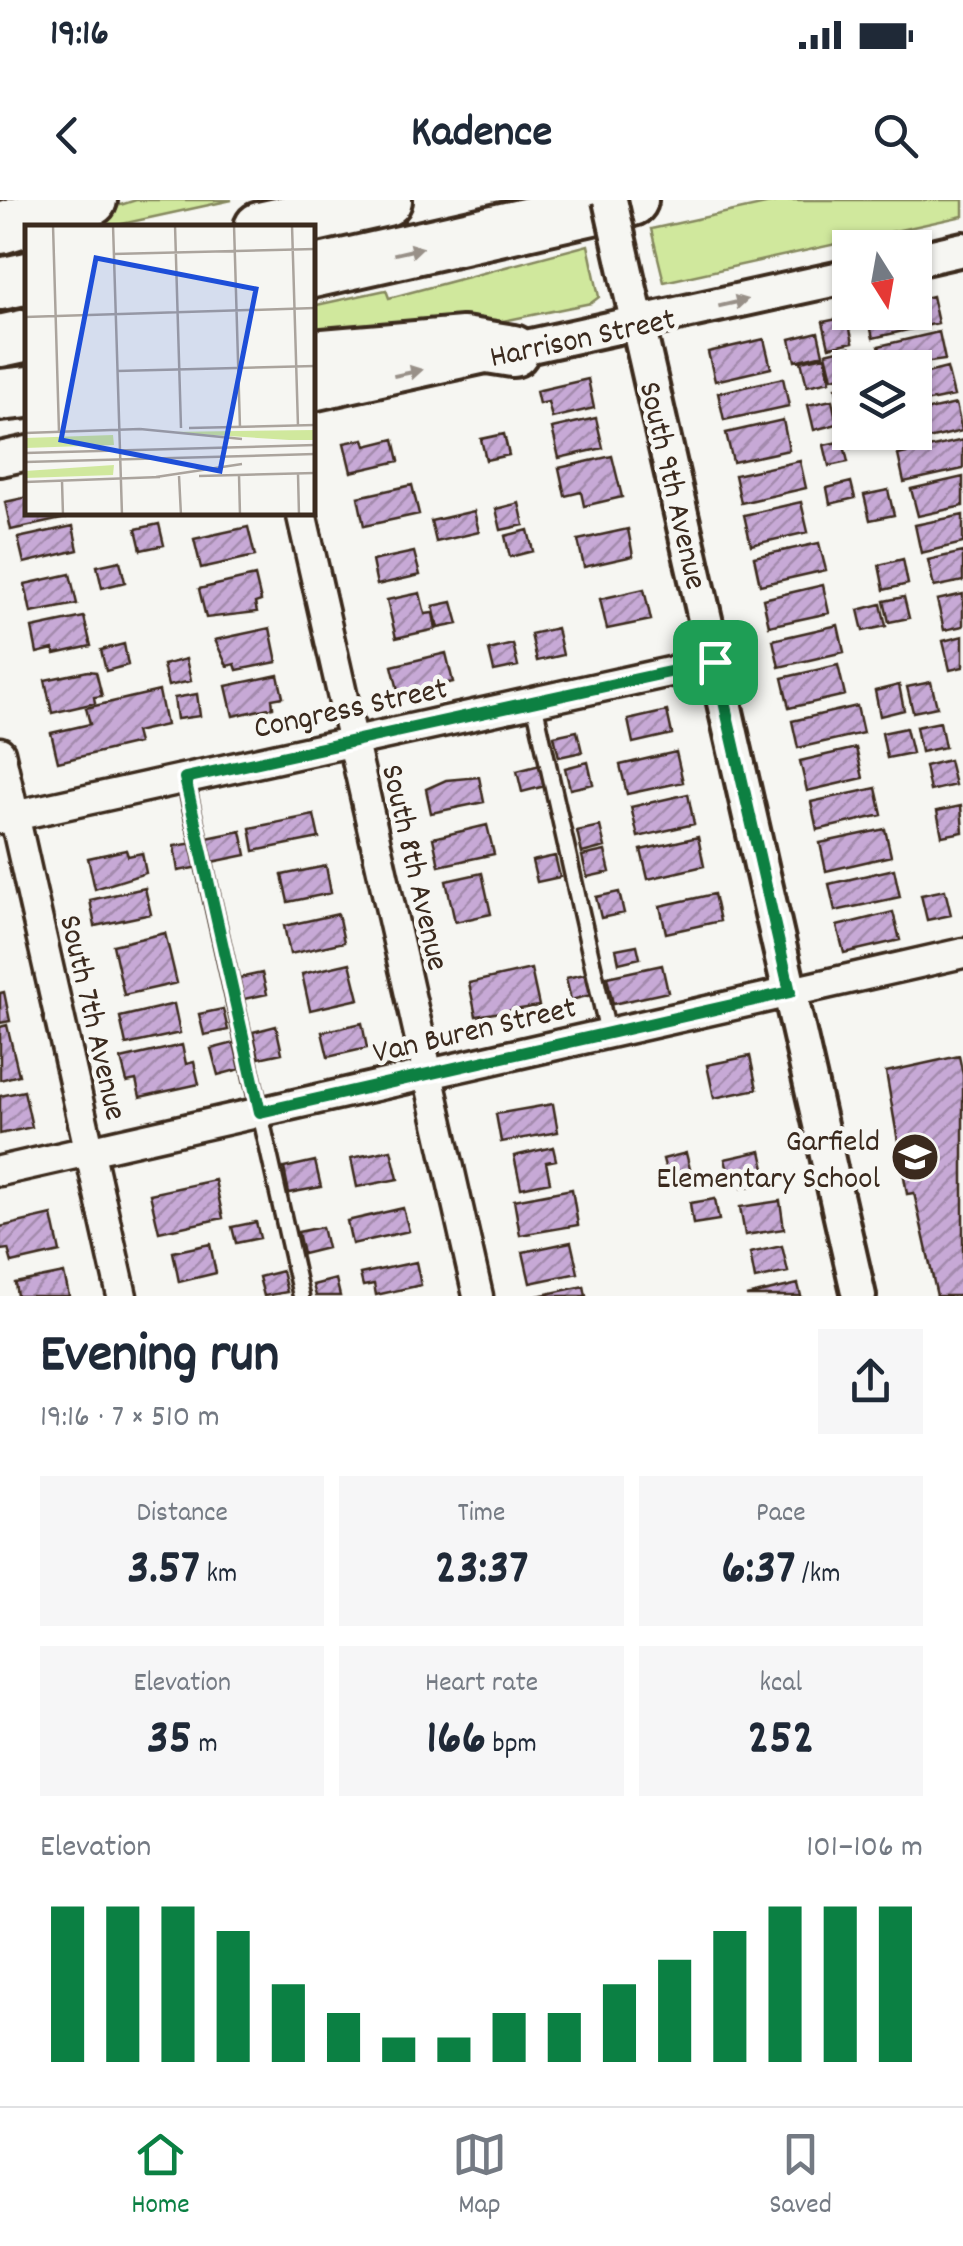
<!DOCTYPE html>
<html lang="en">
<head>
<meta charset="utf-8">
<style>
  body { margin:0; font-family:Dekko,sans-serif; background:#f6f6f7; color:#1f2937; height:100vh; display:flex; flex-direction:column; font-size:38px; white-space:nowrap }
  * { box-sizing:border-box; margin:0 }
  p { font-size:32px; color:#747a83 }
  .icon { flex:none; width:55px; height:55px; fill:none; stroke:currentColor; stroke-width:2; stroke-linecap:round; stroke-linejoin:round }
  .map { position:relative; height:1096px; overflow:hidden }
  .details { display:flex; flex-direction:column; background:#fff; flex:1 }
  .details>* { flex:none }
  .needle { width:65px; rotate:169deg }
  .controls { position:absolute; left:832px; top:30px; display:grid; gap:20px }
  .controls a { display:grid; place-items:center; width:100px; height:100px; border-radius:0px; background:#fff; box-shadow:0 2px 8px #0004; font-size:50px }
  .pin { position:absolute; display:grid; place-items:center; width:85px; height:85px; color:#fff; margin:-42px; border-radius:20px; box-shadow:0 5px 15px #0006 }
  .round { display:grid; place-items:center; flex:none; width:105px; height:105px; border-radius:0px; background:#f6f6f7 }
  .headline { display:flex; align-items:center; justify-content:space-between; height:170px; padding:0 40px }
  h1 { font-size:55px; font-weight:800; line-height:75px }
  .figures { display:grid; grid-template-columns:repeat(3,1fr); gap:15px; height:170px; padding:10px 40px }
  .figures div { display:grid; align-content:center; border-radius:0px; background:#f6f6f7; text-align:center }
  .figures b { font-size:50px; font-weight:800 }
  .figures small { font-size:28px; font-weight:400 }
  .figures p { font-size:28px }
  .chart { height:280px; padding:20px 40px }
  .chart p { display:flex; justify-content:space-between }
  .chart svg { width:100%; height:180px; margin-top:10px; stroke:#0b8043; stroke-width:6 }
  .status { display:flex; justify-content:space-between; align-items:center; height:70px; padding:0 50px; background:#fff; direction:ltr }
  .status svg { height:28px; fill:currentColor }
  header { display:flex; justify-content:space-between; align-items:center; height:130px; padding:0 40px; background:#fff; font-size:45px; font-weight:800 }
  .tabs { display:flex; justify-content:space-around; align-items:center; height:140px; border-top:2px solid #e0e1e3; background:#fff; font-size:28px; color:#747a83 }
  .tabs a { display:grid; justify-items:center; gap:5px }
  .tabs .current { color:#0b8043 }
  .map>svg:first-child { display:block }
</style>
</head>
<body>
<div class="status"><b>19:16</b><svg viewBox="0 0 49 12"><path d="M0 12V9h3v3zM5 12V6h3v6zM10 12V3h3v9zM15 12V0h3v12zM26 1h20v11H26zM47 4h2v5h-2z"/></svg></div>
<header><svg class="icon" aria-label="back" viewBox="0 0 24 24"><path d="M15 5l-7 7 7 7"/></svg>Kadence<svg class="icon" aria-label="search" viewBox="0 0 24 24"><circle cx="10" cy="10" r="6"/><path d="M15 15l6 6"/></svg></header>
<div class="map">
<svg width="963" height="1096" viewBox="0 0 963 1096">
  <defs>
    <pattern id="building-hatch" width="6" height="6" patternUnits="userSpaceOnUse" patternTransform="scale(2.5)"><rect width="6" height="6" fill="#c7a9d6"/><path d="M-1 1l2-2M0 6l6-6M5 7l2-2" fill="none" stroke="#a38aad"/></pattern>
  </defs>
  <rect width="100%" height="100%" fill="#f6f6f2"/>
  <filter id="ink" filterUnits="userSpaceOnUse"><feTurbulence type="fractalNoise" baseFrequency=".01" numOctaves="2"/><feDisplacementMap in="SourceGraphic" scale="20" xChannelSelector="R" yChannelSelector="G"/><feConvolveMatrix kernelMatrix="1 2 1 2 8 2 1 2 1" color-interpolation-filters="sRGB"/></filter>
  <g filter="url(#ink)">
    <path fill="#d0e89d" stroke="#86895e" stroke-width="2.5" d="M136,0h96l-124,27 -60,1z
      M784,0h179v16l-299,66 -13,-53z
      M588,45l11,52 -8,6 -112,23 -166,19 -1,-39 74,-16 3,8z"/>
    <path fill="url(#building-hatch)" stroke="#3b2a1e" stroke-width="2.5" d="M932,96l6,27 -65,15 -6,-26h48v-12z
      M847,117l6,25 -24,5 -6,-25z
      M818,132l5,22 -28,7 -5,-22z
      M939,132l6,28 -61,8 -5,-22z
      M764,139l7,29 -56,13 -7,-29z
      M850,147l5,21h-5v6l-18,4 -6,-25z
      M825,156l5,25 -23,5 -6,-25z
      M947,168l7,28 -39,8v-28z
      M783,178l6,28 -65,14 -6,-27z
      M588,179l6,29 -42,10 -4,-16 -9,2 -3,-13z
      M850,185v26l-9,2 -5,-25z
      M832,200l5,24 -23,6 -6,-25z
      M956,204l6,27 -60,14 -3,-13h16v-19z
      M596,218l7,30 -44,10 -7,-30z
      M783,220l6,30 -56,12 -7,-29z
      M850,222v10h23l2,10 -24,6 -6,-25z
      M504,234l5,21 -23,5 -5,-21z
      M364,239l2,7 28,-7 5,22 -48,11 -7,-29z
      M963,240v29l-59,13 -6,-27z
      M843,241l5,21 -19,4 -5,-21z
      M612,256l10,41 -38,9 -3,-14 -16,4 -6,-28z
      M800,261l6,27 -65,15 -6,-28z
      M963,277v29l-45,10 -7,-27z
      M851,282l4,16 -25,6 -3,-16z
      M412,285l7,29 -55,12 -6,-29z
      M888,290l6,25 -24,5 -6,-25z
      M28,297v15h37l1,6 -55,12 -6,-28z
      M801,302l7,30 -57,13 -7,-30z
      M519,303l5,22 -23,5 -5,-21z
      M474,311l5,21 -43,10 -5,-21z
      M963,315v28l-42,10 -6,-28z
      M159,324l5,21 -23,5 -5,-21z
      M73,326l5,24 -54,13 -6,-25z
      M248,327l7,29 -54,12 -7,-29z
      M628,329l5,27 -49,11 -6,-27z
      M528,330l5,21 -23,6 -5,-21z
      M819,343l7,27 -66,15 -6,-28z
      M414,352l6,23 -43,10 -5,-24z
      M963,352v29l-29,6 -6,-27z
      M903,359l5,25 -24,6 -5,-25z
      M120,361l5,21 -23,6 -5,-22z
      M70,374l7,30 -46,9 -6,-29z
      M255,376l6,25 -6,2 2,9 -51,6 -7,-29z
      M823,385l6,28 -60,13 -6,-27z
      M644,389l7,31 -44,9 -7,-30z
      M420,393l5,21 8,-1 3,16 -40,9 -9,-38z
      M963,394v32l-19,4 -7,-30z
      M904,397l5,21 -20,4 -5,-21z
      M452,402l6,22 -20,4 -5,-22z
      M881,404l5,22 -23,5 -5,-21z
      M84,417l7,29 -36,8 -2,-5 -16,4 -5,-25z
      M838,425l6,27 -65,15 -6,-27z
      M270,428l7,34 -40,8 -2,-6 -8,2 -12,-26z
      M557,428l6,27 -26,6 -6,-27z
      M963,436v31l-13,3 -7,-29z
      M124,444l4,21 -22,6 -5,-21z
      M513,444l5,22 -24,5 -5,-21z
      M446,453l7,29 -54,12 -7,-28z
      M186,459l5,22 -23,5 -5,-21z
      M838,465l7,30 -56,13 -7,-30z
      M88,471l8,1 6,24 -8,1 1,6 -43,10 -7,-33z
      M278,475l5,22 -11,2 1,8 -40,9 -7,-30z
      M931,482l6,25 -24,5 -6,-25z
      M899,485l5,25 -24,6 -5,-25z
      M159,491l7,34 -31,7 3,11 -80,19 -7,-29 39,-9 -4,-16z
      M197,494l3,22 -23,3 -3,-21z
      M857,506l6,27 -65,15 -6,-27z
      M667,511l5,23 -39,9 -5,-23z
      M940,522l5,25 -24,5 -5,-25z
      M906,528l6,25 -25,5 -5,-25z
      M577,531l5,21 -23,5 -5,-21z
      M856,548l7,30 -56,13 -7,-30z
      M676,552l7,30 -56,12 -7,-29z
      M949,560l6,25 -25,6 -5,-25z
      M588,562l5,22 -23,5 -5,-21z
      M540,565l5,21 -23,6 -5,-21z
      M479,577l5,25 -53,11 -5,-24 20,-9z
      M876,588l6,27 -65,15 -6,-28z
      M688,594l6,30 -56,13 -7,-30z
      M961,606l2,26 -21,4 -5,-25z
      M314,615l5,23 -65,13 -4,-23z
      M487,625l7,29 -55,12 -6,-28z
      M600,626l5,21 -23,6 -5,-22z
      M885,629l6,27 -65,15 -6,-28z
      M241,631l5,24 -34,7 -5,-24z
      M698,637l6,29 -56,13 -7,-29z
      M195,643l4,24 -21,4 -4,-25z
      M126,650l2,6 14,-3 4,20 -51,16 -7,-31z
      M605,651l5,21 -23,5 -5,-21z
      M555,656l5,21 -23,5 -5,-21z
      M326,666l5,27 -43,9 -6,-27z
      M894,669l6,28 -65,14 -6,-27z
      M482,673l9,41 -36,8 -9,-41z
      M145,688l6,26 -56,12 -5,-26z
      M945,690l6,25 -24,5 -6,-25z
      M619,692l5,21 -23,5 -5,-21z
      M714,694l6,27 -54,12 -6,-27z
      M893,712l7,28 -56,13 -7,-27z
      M338,714l6,28 -54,12 -6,-28z
      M165,733l12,50 -53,12 -11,-50z
      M637,745l3,13 -21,5 -3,-14z
      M350,763l9,36 -49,11 -8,-36z
      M662,765l6,27 -55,12 -6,-27z
      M531,769l8,37 -63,10 -7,-33z
      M262,773l5,21 -23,5 -5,-21z
      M590,773l5,21 -24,6 -5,-22z
      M4,792l6,29 -10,2v-30z
      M174,804l6,29 -54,12 -6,-28z
      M223,809l5,21 -24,5 -5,-21z
      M362,823l5,25 -39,9 -6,-25z
      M7,825l12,50 -19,5v-53z
      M276,826l6,27 -23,5 -6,-26z
      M234,843l6,26 -22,6 -7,-26z
      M182,845l4,19 8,-2 5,22 -59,13 -4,-17 -9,2 -6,-23z
      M750,856l7,33 -43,9 -7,-33z
      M959,856l4,19v221h-26l-23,-103 -7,1 -21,-122z
      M24,891l8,36 -32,7v-38z
      M553,904l5,28 -57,10 -5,-28z
      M553,947l3,13 -10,2 4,20 -29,6 -7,-32z
      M391,950l7,29 -41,8 -6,-29z
      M761,951l7,31 -26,6 -4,-19 -10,2 -3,-12z
      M686,953l5,20 -23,5 -5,-19z
      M315,961l6,26 -32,6 -5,-25z
      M215,980l8,38 -64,14 -9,-38z
      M572,989l6,36 -58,10 -6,-35z
      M715,999l4,21 -26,4 -3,-21z
      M780,1001l4,28 -39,6 -5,-28z
      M403,1008l6,23 -57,13 -5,-23z
      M52,1015l8,37 -48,11 -4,-14 -8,1v-23z
      M256,1022l4,16 -24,5 -4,-16z
      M322,1027l5,21 -24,6 -5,-22z
      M571,1042l7,31 -48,10 -7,-31z
      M210,1044l6,29 -37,9 -6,-30z
      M782,1046l6,26 -33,7 -5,-26z
      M416,1062l5,23 -45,10 -2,-11 -11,2 -3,-12z
      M282,1071l5,21 -23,4 -5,-19z
      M64,1073l5,23h-52l-2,-13z
      M336,1079l4,17h-24l-3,-11z
      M798,1084l3,12h-55z
      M584,1086l2,10h-49z"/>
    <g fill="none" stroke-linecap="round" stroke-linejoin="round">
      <g stroke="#3b2a1e" stroke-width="21">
        <path id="service" d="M534,502l74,331
          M185,579l116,517"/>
      </g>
      <g stroke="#3b2a1e" stroke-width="35">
        <path id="minor" d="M301,312l177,784
          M0,552l122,544
          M0,619l715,-157
          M0,971l963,-218"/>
      </g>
      <g stroke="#3b2a1e" stroke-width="40">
        <path id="tertiary" d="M915,60l48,-11
          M629,85l230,1011
          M312,194l538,-118
          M0,259l28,-6"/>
      </g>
      <g stroke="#3b2a1e" stroke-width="58">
        <path id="motorway" d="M0,28l91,-28
          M260,28l126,-28
          M312,72l320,-72
          M0,84l28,-6
          M0,141l28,-6
          M312,156l151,-13 50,8
          M0,195l28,-3"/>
      </g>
      <path stroke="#3b2a1e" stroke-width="4" stroke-dasharray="10 8" stroke-linecap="butt" d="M851,48l49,-12"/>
      <use href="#service" stroke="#f6f6f2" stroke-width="14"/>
      <use href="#minor" stroke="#f6f6f2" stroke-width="28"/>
      <use href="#tertiary" stroke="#f6f6f2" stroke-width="32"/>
      <use href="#motorway" stroke="#f6f6f2" stroke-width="50"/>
      <g stroke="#3b2a1e" stroke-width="40" stroke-linecap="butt">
        <path id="tertiary-bridge" d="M610,0l19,85"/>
      </g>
      <use href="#tertiary-bridge" stroke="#f6f6f2" stroke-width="32"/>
    </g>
    <defs><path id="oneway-solid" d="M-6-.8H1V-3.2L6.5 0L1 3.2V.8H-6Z" transform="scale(2.5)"/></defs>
    <g fill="#989088">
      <use href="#oneway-solid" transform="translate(408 51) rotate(-13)"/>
      <use href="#oneway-solid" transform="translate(733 103) rotate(-13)"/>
      <use href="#oneway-solid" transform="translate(408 173) rotate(-12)"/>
    </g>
  </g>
  <g fill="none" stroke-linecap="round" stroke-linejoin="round" filter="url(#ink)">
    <g stroke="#fff" stroke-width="20">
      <path id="route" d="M715,462l75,330 -530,120 -75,-334z"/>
    </g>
    <use href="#route" stroke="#0b8043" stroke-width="12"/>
  </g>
  <defs>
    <g id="school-disc" transform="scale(2.5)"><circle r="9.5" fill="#3b2a1e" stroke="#f6f6f2"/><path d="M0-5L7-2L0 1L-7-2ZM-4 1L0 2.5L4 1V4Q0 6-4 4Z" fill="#fff"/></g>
  </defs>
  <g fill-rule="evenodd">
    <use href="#school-disc" x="915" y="957"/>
  </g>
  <g text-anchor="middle" stroke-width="9" stroke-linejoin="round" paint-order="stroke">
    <g font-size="32" fill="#3b2a1e" stroke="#f6f6f2">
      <text transform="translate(582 136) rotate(-12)" y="11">Harrison Street</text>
      <text transform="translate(675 285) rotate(77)" y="11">South 9th Avenue</text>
      <text transform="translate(350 506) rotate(-12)" y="11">Congress Street</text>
      <text transform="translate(417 667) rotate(77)" y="11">South 8th Avenue</text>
      <text transform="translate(95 817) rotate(77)" y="11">South 7th Avenue</text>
      <text transform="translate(474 828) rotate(-13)" y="11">Van Buren Street</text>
    </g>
    <g font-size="32" fill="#3b2a1e" stroke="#f6f6f2" text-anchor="end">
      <text x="880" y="950">Garfield<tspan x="880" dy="37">Elementary School</tspan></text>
    </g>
  </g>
  <g transform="translate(25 25)">
    <rect width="290" height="290" fill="#f6f6f2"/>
    <path d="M290,205v10h-26l-123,-8zM88,210l1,10 -89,3v-10z" fill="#d0e89d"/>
    <path d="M89,240l-1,10 -88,3v-7z" fill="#d0e89d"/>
    <path fill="none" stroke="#aba49d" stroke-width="2.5" d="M28,0l6,207M88,0l9,290M150,0l6,203M209,0l6,203M267,0l6,201M88,29l202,-5M0,92l290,-9M92,146l198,-5M164,203l126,-3M115,204l102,10M0,208l115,-4M0,228l290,-8M0,237l290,-8M273,249l1,41M214,250l1,40M154,251l2,39M174,251l116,-3M131,252l86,-13M37,256l1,34M0,257l135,-5"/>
    <path fill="#1d4ed8" fill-opacity="0.15" stroke="#1d4ed8" stroke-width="5" d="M71,33l160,31 -36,182 -159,-31z"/>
    <rect width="290" height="290" fill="none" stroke="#3b2a1e" stroke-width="5"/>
  </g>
</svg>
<div class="controls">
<a><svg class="needle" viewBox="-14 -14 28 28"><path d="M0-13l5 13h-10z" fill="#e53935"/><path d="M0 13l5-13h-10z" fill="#747a83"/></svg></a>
<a><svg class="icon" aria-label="layers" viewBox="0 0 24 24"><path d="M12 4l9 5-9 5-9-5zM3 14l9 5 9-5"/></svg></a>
</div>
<div class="pin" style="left:715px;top:462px;background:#1e9e55"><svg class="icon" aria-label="arrive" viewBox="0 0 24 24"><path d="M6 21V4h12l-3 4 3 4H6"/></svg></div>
</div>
<section class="details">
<div class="headline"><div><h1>Evening run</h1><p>19:16 · 7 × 510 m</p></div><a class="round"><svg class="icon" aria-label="share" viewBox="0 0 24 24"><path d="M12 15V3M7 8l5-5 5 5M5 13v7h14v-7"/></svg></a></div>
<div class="figures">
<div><p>Distance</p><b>3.57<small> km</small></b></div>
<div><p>Time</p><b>23:37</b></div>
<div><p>Pace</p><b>6:37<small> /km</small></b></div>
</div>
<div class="figures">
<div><p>Elevation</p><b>35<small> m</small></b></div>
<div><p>Heart rate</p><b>166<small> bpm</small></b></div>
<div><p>kcal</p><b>252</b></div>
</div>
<div class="chart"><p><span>Elevation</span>101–106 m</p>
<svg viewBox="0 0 160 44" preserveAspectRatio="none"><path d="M5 44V6M15 44V6M25 44V6M35 44V12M45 44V25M55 44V32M65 44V38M75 44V38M85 44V32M95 44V32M105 44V25M115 44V19M125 44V12M135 44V6M145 44V6M155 44V6"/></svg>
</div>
</section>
<nav class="tabs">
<a class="current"><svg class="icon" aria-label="home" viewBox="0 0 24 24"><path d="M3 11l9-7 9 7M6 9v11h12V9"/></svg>Home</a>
<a><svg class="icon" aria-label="map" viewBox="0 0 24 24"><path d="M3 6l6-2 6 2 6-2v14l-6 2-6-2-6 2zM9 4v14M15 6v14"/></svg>Map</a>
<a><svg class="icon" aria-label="saved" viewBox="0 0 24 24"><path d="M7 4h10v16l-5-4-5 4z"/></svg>Saved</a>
</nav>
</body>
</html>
